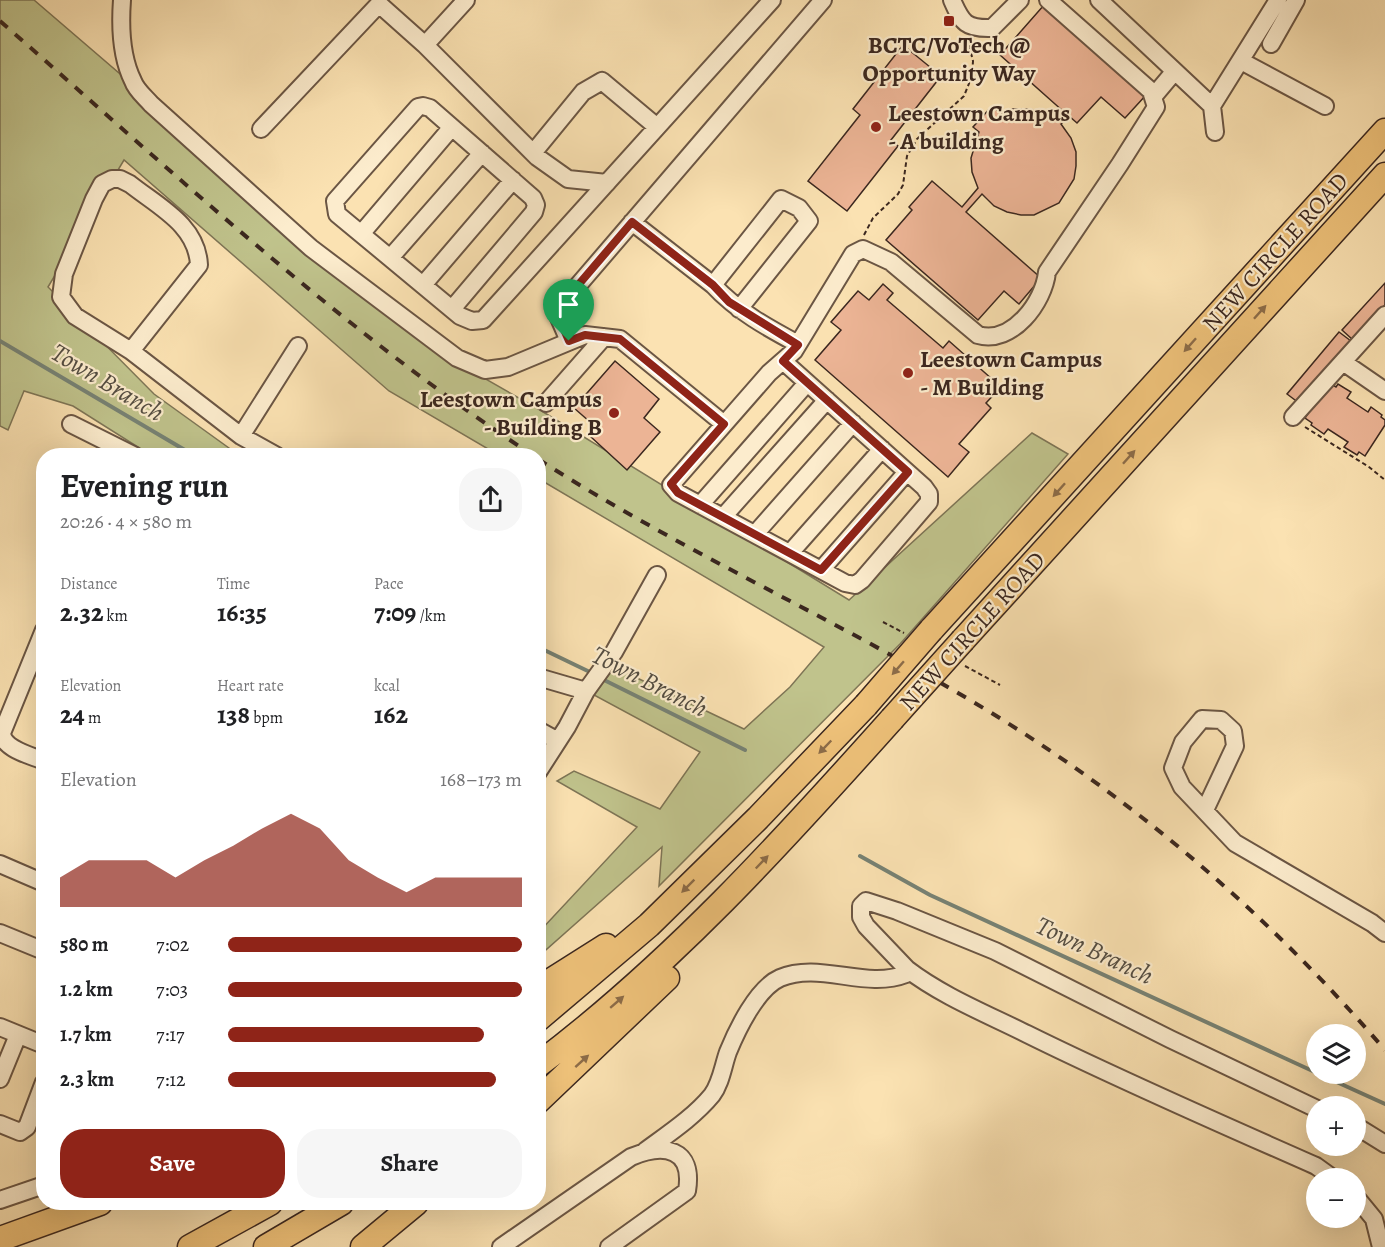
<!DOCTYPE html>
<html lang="en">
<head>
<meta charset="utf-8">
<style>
  body { margin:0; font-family:Alegreya,serif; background:#f6f6f6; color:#202124; height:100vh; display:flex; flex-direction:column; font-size:22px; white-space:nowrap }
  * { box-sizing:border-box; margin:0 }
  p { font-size:20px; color:#757577 }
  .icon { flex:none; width:33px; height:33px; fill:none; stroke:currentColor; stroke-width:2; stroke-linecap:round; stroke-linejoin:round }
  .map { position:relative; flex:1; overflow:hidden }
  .drawer { position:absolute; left:36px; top:448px; width:510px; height:762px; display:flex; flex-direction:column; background:#fff; border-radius:24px; box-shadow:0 6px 24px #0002 }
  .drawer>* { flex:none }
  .tools { position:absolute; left:1306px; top:1024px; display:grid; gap:12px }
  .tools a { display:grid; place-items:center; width:60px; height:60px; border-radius:50%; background:#fff; box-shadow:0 6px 24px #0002; font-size:30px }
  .pin { position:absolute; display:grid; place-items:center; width:51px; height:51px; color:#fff; margin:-62px -26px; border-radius:50% 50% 50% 0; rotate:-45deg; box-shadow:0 0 6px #0007 }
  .pin .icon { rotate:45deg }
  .round { display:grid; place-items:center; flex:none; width:63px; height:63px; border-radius:24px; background:#f6f6f6 }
  .summary { display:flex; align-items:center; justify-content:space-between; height:102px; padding:0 24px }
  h1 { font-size:33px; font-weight:700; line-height:45px }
  .metrics { display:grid; grid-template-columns:repeat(3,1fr); gap:9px; height:102px; padding:6px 24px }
  .metrics div { display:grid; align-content:center }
  .metrics b { font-size:26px; font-weight:700 }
  .metrics small { font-size:16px; font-weight:400 }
  .metrics p { font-size:16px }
  .chart { height:168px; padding:12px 24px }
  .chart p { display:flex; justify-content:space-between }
  .chart svg { width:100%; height:108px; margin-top:6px; fill:#8f2418; opacity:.7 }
  .primary-button { display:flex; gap:12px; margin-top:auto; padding:12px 24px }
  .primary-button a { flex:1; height:69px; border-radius:24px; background:#8f2418; color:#fff; font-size:24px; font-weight:700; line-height:69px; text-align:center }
  .primary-button a+a { background:#f6f6f6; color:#202124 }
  ul { padding:0 24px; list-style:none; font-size:20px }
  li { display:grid; grid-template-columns:96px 72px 1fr; align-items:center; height:45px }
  li i { height:15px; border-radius:8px; background:#8f2418 }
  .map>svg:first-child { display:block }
</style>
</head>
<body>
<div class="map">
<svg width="1385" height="1247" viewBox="0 0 1385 1247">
  <rect width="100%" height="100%" fill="#fbe2b2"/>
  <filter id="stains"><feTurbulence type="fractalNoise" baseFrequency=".00333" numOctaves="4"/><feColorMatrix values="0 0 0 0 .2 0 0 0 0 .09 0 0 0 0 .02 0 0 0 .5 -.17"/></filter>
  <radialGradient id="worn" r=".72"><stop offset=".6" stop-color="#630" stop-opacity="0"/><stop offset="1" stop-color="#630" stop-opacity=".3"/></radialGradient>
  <path fill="#c0c38c" stroke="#7e7556" stroke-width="1.5" d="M0,0h34l420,361 86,49 309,190 183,-167 36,21 -168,190 -241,242 3,-39 -123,109v-24l98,-105 -80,-46 17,-10 86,38 40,-57 -106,-57 20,-28 130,62 46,-42 34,-40 -285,-168 -1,-23h-38l-111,-65 -265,-231 -76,127 106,107 86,62h-88l-79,-50 -49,-15 -16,39 -8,-4z"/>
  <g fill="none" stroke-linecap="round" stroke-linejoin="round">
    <path stroke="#778274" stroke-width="4" d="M0,341l195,115
      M538,647l56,27
      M600,678l145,72
      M860,856l70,39 387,178
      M1319,1074l66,30"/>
  </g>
  <path fill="#ecb495" stroke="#3b271f" stroke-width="1.5" d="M1044,5l102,90 -21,23 -24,-21 -24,26 -8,-7 -8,8 10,14 5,14v14l-2,13 -15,24 -25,12h-13l-14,-3 -13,-6 -12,-12 -16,18 75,66 -22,26 -15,-13 -26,29 -92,-80 26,-30 -3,-3 23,-26 30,26 16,-19 -6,-16 -1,-14 8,-26 -6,-5 19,-21 9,8 12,-5h15l13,2 16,9 7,-8 -64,-57z
    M903,45l38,31 -50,64 7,6 -51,65 -39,-30 52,-66 -7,-6z
    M1385,283v22l-32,35 -11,-10z
    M883,284l10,9 -6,7 56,48 6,-7 52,46 -15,16 5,5 -32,36 10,8 -21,25 -133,-117 26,-30 -10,-8 27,-31 11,9z
    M1339,332l12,9 -52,62 -12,-9z
    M615,361l44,38 -15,19 16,14 -33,38 -36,-33 7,-8 -24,-21z
    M1328,382l8,5 2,-3 13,8 -4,6 21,14 3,-5 11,8 -1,2 4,3v5l-20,31 -6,-4 -2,3 -13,-8 4,-5 -20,-13 -4,5 -13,-9 1,-2 -7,-5z"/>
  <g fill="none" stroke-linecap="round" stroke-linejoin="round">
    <g stroke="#6b5644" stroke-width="20">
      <path id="minor" d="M122,0c-2,27 -1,57 11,81 3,9 12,16 18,23l160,144 146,110 28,12 23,-3 77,-32 35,4 104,85
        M952,0c10,23 14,29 40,28l28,-28
        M1099,0l113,106 66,-106
        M1271,44l25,-44
        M425,45l41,-45
        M1241,61l84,45
        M1153,97l21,-25
        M1212,106l3,26
        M261,129l118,-125 46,41 112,112 31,22 39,4
        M533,153l50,-61 19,-11 55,46
        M632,222l81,63
        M361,234l91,-107
        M390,258l92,-105
        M423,285l90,-105
        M452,309l82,-97 2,-7 -3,-7 -103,-90 -7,-2 -5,1 -83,94 2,13 123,102 12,5 11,-1 289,-320
        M739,309l70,-88 -10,-13 -18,-9 -68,86c24,26 55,43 85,59
        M569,341l-13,-30 267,-311
        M131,351l68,-86c-2,-40 -40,-58 -69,-81l-10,-5h-8l-10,5 -8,15 -30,75 -3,23 14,19 56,35 110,85 36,20
        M783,361l141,126 5,7v8l-67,78 -7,5 -10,-2 -167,-90 -7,-8 98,-112 25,-22 59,-97 10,-5 28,13 87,73c34,10 66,-33 69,-63l73,-108 36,-57 -5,-16 -103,-91
        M1343,362l42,29
        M546,403l58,-66
        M1293,417l92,-102
        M71,424l64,32
        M241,436l57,-90
        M700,505l107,-122
        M723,517l104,-117
        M755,534l98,-111
        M790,553l92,-104
        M821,570l86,-98
        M44,630l-42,103c1,16 28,22 42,28
        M538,677l48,14 -19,36 -29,45
        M586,691l28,-39 43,-77
        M538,730l20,11
        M1205,810l30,-64 -2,-15 -12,-11 -19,-1 -19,23 -10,26 9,19 53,56 137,80 13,10
        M0,864l44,19
        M0,933l44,18
        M907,969c35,27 80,45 120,65 95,47 192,89 289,132l18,13
        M0,1027l44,18
        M0,1079l18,-44
        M0,1124l20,8 7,-5 17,-45
        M1356,1126l29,18
        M645,1151c23,-17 49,-34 67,-56 9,-12 11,-29 16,-43 9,-22 29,-64 52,-74 40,-17 85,12 126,-4l1,-5 -41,-43 -5,-9v-11l5,-5 31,10 98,40 175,88 147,70
        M1356,1197l18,22 7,28
        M0,1200l44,-15
        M501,1247l130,-90c33,-14 63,-9 56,34l-78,56"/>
    </g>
    <g stroke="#3b271f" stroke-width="27">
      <path id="highway" d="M931,630l454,-499
        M963,640l422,-465
        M538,989l68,-43
        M538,1019l111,-94 109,-107 108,-113
        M538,1065c133,-100 244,-223 354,-346
        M538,1101l129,-123
        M0,1239l100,-36
        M190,1247l80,-44
        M266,1247l75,-44
        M363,1247l53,-44"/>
    </g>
    <path stroke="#3b271f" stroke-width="2" stroke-dasharray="4.5 3" stroke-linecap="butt" d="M864,235l9,-17 25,-24 5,-9 4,-29 10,-17 47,-43 8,-20 1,-15 -5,-20
      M1305,427l64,40 16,13
      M883,622l21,11
      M965,666l35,19"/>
    <use href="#minor" stroke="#fceccd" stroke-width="16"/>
    <use href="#highway" stroke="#eec179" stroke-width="24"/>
    <path stroke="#3b271f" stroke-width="4" stroke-dasharray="10 10" stroke-linecap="butt" d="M0,21c173,151 341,309 534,435
      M538,459c135,87 282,153 420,234 162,94 305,215 427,357"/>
    <g stroke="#3b271f" stroke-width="27" stroke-linecap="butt">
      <path id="highway-bridge" d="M866,705l65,-75
        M892,719l71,-79"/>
    </g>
    <use href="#highway-bridge" stroke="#eec179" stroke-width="24"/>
  </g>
  <defs><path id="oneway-solid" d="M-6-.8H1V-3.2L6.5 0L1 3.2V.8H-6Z" transform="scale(1.5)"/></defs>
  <g fill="#8c6c48">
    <use href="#oneway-solid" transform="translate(1260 312) rotate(-48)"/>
    <use href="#oneway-solid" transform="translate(1190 345) rotate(132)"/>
    <use href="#oneway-solid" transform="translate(1129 457) rotate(-48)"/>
    <use href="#oneway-solid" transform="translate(1059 490) rotate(132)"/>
    <use href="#oneway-solid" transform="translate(898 668) rotate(131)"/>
    <use href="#oneway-solid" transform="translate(825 747) rotate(134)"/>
    <use href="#oneway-solid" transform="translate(762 862) rotate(-46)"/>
    <use href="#oneway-solid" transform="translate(688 886) rotate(135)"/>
    <use href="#oneway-solid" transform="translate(617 1002) rotate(-41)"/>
    <use href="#oneway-solid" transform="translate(582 1061) rotate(-42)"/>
  </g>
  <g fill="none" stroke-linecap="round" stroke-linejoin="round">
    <g stroke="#fff" stroke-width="12">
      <path id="route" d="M632,222l81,63 16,17 69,43 -15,16 125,111 -87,98 -143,-77 -7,-9 53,-60 -104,-85 -35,-4 -16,6 -13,-30z"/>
    </g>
    <use href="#route" stroke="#8f2418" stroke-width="8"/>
  </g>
  <g fill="#8f2418" stroke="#fceccd" stroke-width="2">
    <rect x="943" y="15" width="12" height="12" rx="3"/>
    <circle cx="876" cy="127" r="6"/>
    <circle cx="908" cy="373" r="6"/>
    <circle cx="614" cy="413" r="6"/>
  </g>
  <g text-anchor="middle" stroke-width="4.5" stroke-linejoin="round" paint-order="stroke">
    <g font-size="24" font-weight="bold" fill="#3b271f" stroke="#fceccd" text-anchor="start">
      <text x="949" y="53" text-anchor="middle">BCTC/VoTech @<tspan x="949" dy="28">Opportunity Way</tspan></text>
      <text x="888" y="121">Leestown Campus<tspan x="888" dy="28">- A building</tspan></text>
      <text x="920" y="367">Leestown Campus<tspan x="920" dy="28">- M Building</tspan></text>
      <text x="602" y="407" text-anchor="end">Leestown Campus<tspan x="602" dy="28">- Building B</tspan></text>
    </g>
    <g font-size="24" fill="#3b271f" stroke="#fceccd">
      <text transform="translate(1275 252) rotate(-48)" y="8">NEW CIRCLE ROAD</text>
      <text transform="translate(972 631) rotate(-48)" y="8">NEW CIRCLE ROAD</text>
    </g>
    <g font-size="26" font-style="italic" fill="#544d42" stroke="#fceccd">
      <text transform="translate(108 382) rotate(31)" y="9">Town Branch</text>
      <text transform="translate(650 681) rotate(27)" y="9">Town Branch</text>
      <text transform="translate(1095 950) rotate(25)" y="9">Town Branch</text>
    </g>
  </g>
  <rect width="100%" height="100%" filter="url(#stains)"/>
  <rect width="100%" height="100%" fill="url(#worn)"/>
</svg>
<div class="tools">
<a><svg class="icon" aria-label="layers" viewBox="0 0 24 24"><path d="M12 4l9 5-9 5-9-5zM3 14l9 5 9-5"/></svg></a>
<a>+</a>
<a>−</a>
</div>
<div class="pin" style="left:569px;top:341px;background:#1e9e55"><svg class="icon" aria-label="arrive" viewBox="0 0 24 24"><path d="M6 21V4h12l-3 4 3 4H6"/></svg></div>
<section class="drawer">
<div class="summary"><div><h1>Evening run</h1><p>20:26 · 4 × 580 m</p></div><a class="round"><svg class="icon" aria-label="share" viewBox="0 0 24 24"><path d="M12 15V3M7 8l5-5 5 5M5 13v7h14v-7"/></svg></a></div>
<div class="metrics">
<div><p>Distance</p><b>2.32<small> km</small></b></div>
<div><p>Time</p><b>16:35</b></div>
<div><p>Pace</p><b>7:09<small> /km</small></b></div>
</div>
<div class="metrics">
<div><p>Elevation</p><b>24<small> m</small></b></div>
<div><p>Heart rate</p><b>138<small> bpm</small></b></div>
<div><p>kcal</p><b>162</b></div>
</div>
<div class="chart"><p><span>Elevation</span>168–173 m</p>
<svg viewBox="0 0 160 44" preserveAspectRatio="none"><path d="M0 44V32L10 25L20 25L30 25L40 32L50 25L60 19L70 12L80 6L90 12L100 25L110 32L120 38L130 32L140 32L150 32L160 32V44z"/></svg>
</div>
<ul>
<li><b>580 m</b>7:02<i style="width:100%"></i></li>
<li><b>1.2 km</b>7:03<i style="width:100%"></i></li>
<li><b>1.7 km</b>7:17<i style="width:87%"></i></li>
<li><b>2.3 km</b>7:12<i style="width:91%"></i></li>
</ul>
<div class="primary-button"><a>Save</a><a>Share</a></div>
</section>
</div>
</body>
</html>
